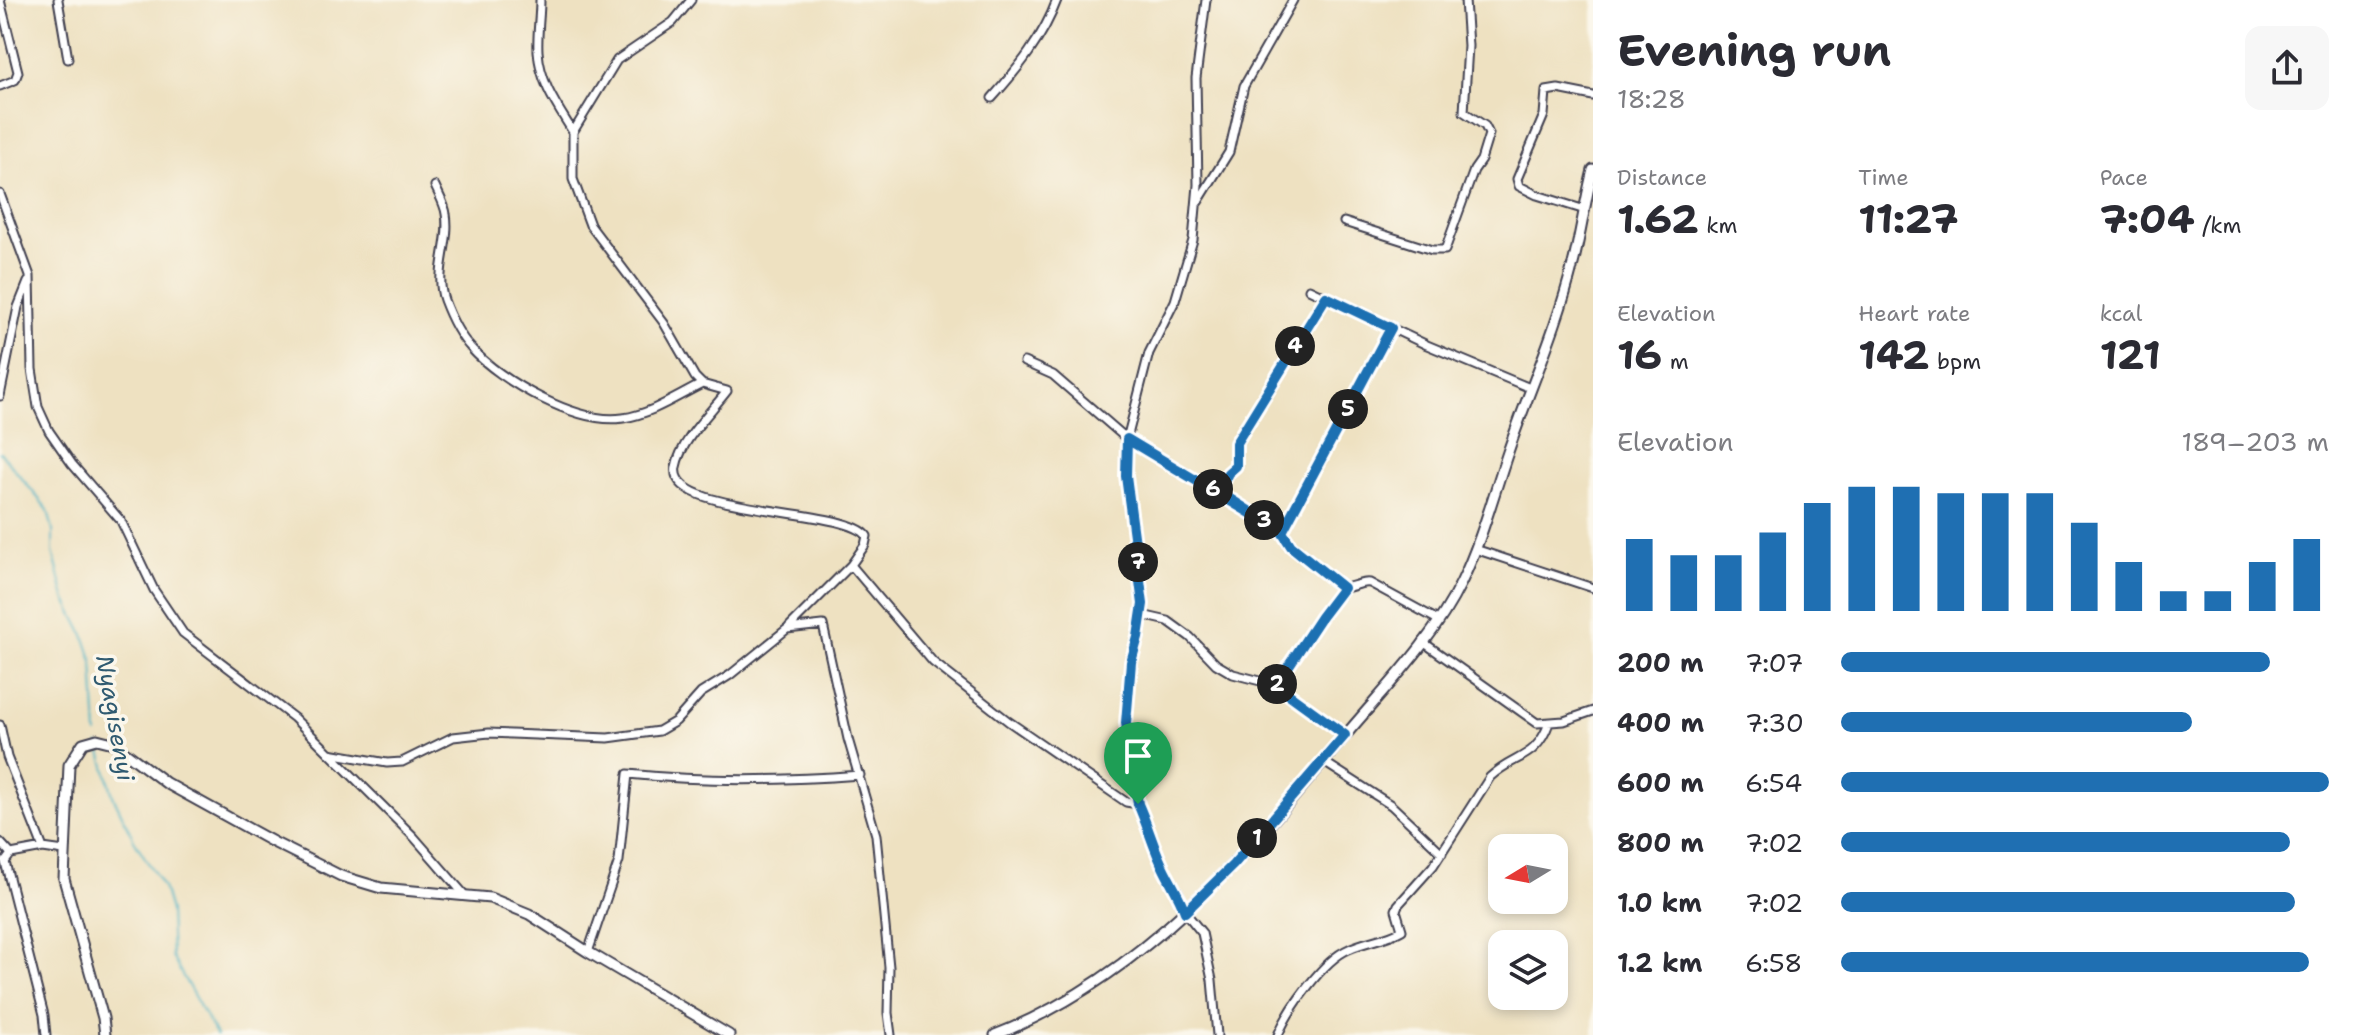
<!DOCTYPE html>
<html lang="en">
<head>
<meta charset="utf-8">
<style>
  body { margin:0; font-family:"Shantell Sans",sans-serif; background:#f7f7f7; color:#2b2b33; height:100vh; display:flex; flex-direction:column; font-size:30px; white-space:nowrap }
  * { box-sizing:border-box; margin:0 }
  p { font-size:26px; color:#7c7c81 }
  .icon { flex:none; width:44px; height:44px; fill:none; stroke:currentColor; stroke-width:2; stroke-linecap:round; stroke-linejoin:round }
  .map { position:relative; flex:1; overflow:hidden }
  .drawer { display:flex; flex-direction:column; background:#fff; width:760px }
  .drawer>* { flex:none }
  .needle { width:52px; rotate:260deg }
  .fabs { position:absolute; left:1488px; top:834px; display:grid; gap:16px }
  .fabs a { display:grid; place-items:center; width:80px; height:80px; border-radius:16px; background:#fff; box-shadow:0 4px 12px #0003; font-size:40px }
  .pin { position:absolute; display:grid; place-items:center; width:68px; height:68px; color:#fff; margin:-82px -34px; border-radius:50% 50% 50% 0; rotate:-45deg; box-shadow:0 0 8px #0007 }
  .pin .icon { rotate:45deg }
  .km { position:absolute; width:40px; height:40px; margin:-20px; border-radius:50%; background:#222; color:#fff; font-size:22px; line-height:40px; text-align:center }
  .round { display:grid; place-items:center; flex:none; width:84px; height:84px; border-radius:16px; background:#f7f7f7 }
  .overview { display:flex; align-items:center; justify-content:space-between; height:136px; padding:0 24px }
  h1 { font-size:44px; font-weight:700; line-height:60px }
  .figures { display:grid; grid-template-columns:repeat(3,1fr); gap:12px; height:136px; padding:8px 24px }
  .figures div { display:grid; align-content:center }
  .figures b { font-size:40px; font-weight:700 }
  .figures small { font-size:22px; font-weight:400 }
  .figures p { font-size:22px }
  .chart { height:224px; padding:16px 24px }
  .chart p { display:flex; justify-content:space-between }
  .chart svg { width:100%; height:144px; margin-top:8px; stroke:#1f6fb2; stroke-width:6 }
  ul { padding:0 24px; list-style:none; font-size:26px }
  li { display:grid; grid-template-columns:128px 96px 1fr; align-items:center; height:60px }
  li i { height:20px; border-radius:10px; background:#1f6fb2 }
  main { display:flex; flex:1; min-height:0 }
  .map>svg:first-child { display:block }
</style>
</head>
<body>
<main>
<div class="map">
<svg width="1593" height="1035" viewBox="0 0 1593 1035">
  <rect width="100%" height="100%" fill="#fbf7ec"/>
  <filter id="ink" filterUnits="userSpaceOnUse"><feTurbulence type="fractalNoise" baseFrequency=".0125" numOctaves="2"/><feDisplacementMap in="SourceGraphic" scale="16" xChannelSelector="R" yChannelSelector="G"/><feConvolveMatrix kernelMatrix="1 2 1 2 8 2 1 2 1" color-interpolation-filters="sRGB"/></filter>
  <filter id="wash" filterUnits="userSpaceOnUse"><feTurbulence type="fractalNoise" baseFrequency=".006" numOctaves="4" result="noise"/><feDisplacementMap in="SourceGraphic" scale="32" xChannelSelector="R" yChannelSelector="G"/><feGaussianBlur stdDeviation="1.8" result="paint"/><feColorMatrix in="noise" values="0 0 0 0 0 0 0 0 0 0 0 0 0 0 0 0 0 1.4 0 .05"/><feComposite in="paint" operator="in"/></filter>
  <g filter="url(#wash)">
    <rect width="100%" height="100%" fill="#eee1c1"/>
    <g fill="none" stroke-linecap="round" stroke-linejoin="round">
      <path stroke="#44b0c2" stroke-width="2" d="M0,452l48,58 5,21v21l12,46 19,37 9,27 4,72
        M99,744l14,52 21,44 29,47 7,24 2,46 44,78"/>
    </g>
  </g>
  <g filter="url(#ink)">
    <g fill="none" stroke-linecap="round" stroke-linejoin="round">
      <g stroke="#413f4f" stroke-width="11">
        <path id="minor" d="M58,0l10,59
          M540,0c0,17 -3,34 -2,51 2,32 19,55 35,81
          M691,0l-18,22 -56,38 -44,72v47l17,46 74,98 31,54 7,7 25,7c-16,21 -46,49 -51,76 -10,49 169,39 191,69l-2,9 -14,20 82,97 75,59 118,81 12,2
          M1206,0l-10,78 2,107 -5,55 -18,61 -26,52 -22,86 -1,37 17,128 -5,33 -7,25 -5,61 12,81 27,69 13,19 7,20 17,21 10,47 5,55
          M0,86l15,-6 3,-8 -18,-72
          M992,98c26,-29 51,-60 65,-98
          M435,186c4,9 10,19 11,28 5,28 -12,58 -2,86 6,16 15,35 27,48 29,33 107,77 152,70 28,-4 53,-21 79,-34
          M0,194l30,82 2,93 6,38 11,24 23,33 49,57 33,69 29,43 111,85 120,119 49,56
          M1198,202l31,-50 15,-66 49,-86
          M1582,209l-45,-14 -18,-9 -2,-7 27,-64 2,-24 12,-2 35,7
          M1344,222l88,28h13l29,-80 7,-10 8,-26 -4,-8 -21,-14 4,-66 -3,-46
          M1309,289l118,56 103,43
          M1024,362l29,13 74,64 146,87 9,6 9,14 49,41c11,3 19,-6 30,-4l68,37
          M0,396l18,-89 10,-25
          M1219,492l9,-19 8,-7v-23l90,-146
          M1282,532l109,-204
          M1475,549l118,39
          M1142,615l26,6 22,16 26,27 17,10 43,11 69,50
          M789,627l62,-62
          M1423,642l114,81 27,-2 29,-10
          M1276,685l45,-68 22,-29
          M0,725l7,32 36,91
          M329,753l58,10 15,-1 51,-25 36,-4 119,5 51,-7 17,-10 25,-28 29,-18 57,-46 36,-4 25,114 28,96 13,132 -1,46 3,22
          M1324,762l67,43 51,48
          M0,842l11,12
          M588,952l31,-91 9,-87c77,8 154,7 232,1
          M46,1035l-2,-20 -39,-153 6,-8 32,-6 21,3
          M1278,1035c11,-26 45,-75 71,-86 17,-8 38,-10 53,-19l-6,-20 2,-5 35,-39 57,-89c25,-23 46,-17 59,-54"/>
      </g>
      <g stroke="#413f4f" stroke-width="13">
        <path id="major" d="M105,1035l-2,-17 -39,-139 5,-114 14,-22 14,-4 16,4 53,40 107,59 68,34 40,12 109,10 39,16 59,38 141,83
          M995,1035c147,-57 251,-180 349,-298 41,-49 89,-96 117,-154 20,-41 32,-87 47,-131 21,-62 49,-123 65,-188 8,-31 12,-63 20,-94"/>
      </g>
      <use href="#minor" stroke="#fff" stroke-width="7"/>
      <use href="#major" stroke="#fff" stroke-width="9"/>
    </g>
  </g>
  <g fill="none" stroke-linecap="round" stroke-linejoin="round" filter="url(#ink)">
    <g stroke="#fff" stroke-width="16">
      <path id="route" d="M1138,804c10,22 16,46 27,67 7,14 15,26 20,41l48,-47 112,-130 -69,-50 45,-68 22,-29 -52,-42 -9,-14 -63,-40 9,-19 8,-7v-23l90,-146 65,31 -109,204 -155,-93 -1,37 17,128 -5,33 -7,25 -5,61 12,81"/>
    </g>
    <use href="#route" stroke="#1f6fb2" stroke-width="10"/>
  </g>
  <g text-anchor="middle" stroke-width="7" stroke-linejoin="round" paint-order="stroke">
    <g font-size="24" font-style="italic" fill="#305b71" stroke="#fbf7ec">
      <text transform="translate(115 718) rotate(80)" y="8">Nyagisenyi</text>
    </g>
  </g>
</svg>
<div class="fabs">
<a><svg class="needle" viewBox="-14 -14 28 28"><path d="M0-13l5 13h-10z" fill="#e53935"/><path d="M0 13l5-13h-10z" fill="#7c7c81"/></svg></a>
<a><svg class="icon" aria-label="layers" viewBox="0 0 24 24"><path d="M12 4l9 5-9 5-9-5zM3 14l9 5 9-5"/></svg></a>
</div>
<div class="pin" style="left:1138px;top:804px;background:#1e9e55"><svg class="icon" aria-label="arrive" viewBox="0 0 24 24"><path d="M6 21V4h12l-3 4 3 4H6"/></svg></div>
<b class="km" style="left:1257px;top:838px">1</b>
<b class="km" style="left:1277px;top:684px">2</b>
<b class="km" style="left:1264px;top:520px">3</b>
<b class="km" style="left:1295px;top:346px">4</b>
<b class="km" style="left:1348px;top:409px">5</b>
<b class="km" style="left:1213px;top:489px">6</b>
<b class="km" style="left:1138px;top:562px">7</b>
</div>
<section class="drawer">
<div class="overview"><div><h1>Evening run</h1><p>18:28</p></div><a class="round"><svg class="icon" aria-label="share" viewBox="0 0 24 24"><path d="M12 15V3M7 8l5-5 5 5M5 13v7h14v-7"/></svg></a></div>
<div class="figures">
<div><p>Distance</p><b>1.62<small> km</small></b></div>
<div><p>Time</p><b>11:27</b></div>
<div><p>Pace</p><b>7:04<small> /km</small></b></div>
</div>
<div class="figures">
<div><p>Elevation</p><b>16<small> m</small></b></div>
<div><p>Heart rate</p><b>142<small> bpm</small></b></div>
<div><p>kcal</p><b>121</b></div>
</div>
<div class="chart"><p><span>Elevation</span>189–203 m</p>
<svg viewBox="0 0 160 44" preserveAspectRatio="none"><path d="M5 44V22M15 44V27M25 44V27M35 44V20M45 44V11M55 44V6M65 44V6M75 44V8M85 44V8M95 44V8M105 44V17M115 44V29M125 44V38M135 44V38M145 44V29M155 44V22"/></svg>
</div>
<ul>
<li><b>200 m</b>7:07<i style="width:88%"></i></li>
<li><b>400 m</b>7:30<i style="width:72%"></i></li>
<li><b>600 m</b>6:54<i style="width:100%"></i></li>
<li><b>800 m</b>7:02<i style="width:92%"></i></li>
<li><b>1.0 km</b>7:02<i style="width:93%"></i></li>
<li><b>1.2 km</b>6:58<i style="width:96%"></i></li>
</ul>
</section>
</main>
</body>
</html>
